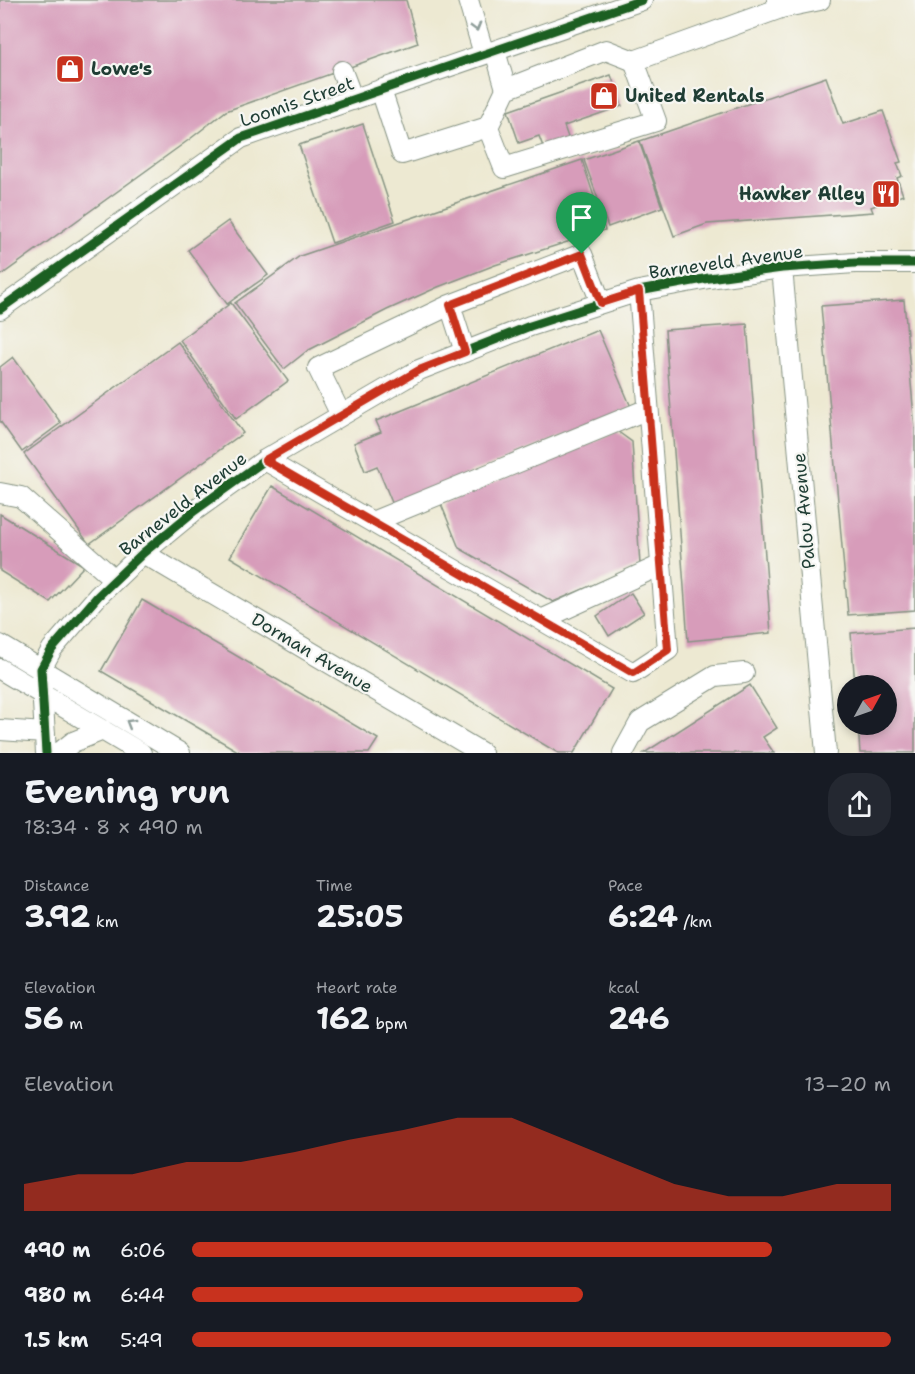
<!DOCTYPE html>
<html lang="en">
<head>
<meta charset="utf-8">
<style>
  body { margin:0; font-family:"Shantell Sans",sans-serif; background:#242831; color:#f1f3f6; height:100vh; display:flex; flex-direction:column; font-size:22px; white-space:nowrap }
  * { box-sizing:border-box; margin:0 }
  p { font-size:20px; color:#9ea1a6 }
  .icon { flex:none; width:33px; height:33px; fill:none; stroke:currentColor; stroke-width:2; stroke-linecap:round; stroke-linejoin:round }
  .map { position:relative; height:753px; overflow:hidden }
  .details { display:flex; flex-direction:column; background:#171b24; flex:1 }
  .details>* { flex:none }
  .needle { width:39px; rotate:50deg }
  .fabs { position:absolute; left:837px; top:675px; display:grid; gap:12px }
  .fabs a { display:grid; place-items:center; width:60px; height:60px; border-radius:50%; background:#171b24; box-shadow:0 3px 9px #0003; font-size:30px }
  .pin { position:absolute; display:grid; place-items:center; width:51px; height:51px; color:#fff; margin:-62px -26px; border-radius:50% 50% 50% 0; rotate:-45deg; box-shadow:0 0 6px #0007 }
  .pin .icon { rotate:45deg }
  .round { display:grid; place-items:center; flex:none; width:63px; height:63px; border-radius:24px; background:#242831 }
  .overview { display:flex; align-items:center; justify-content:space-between; height:102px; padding:0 24px }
  h1 { font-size:33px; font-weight:700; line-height:45px }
  .figures { display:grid; grid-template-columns:repeat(3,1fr); gap:9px; height:102px; padding:6px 24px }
  .figures div { display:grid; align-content:center }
  .figures b { font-size:30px; font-weight:700 }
  .figures small { font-size:16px; font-weight:400 }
  .figures p { font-size:16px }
  .chart { height:168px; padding:12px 24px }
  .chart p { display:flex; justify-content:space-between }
  .chart svg { width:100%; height:108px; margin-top:6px; fill:#c8321e; opacity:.7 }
  ul { padding:0 24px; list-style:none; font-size:20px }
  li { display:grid; grid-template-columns:96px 72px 1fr; align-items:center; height:45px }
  li i { height:15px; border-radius:8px; background:#c8321e }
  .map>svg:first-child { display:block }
</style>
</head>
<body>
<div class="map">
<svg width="915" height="753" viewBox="0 0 915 753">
  <rect width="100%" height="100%" fill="#f6f6f2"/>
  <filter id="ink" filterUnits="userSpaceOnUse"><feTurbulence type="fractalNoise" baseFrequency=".0167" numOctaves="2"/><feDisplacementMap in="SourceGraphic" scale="12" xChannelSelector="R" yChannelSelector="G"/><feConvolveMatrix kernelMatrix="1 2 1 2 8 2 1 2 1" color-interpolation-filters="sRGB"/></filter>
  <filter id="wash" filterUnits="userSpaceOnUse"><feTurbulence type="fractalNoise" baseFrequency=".008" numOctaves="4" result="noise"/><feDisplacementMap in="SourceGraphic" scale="24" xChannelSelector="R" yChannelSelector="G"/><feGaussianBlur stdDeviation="1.35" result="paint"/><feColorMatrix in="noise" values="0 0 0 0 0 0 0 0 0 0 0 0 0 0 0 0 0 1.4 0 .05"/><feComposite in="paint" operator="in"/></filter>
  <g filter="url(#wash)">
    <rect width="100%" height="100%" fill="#ede9d2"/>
    <g id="blocks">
      <path fill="#d79cba" d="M0,0h406l12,43 -192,68 -36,28 -190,137z
        M611,75l11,31 -58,20 6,17 -25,9 -6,-16 -20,7 -11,-32z
        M826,77l17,47 40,-13 18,51 -4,1 5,13 -5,2 6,17 -32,12 2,5 -166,12 -33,12 -34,-95z
        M363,124l32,97 -63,22 -33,-98z
        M639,141l23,66 -54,20 -24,-67z
        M582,160l23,70 -110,35 -57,22 -51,23 -80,41 -23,18 -49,-66 65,-47z
        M228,221l40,54 -41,29 -39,-54z
        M904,300l11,130v180l-67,5 -27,-309z
        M231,303l57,78 -52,38 -56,-79z
        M747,324l24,309 -83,8 -23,-311z
        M598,330l33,77 -238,98 -16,-39 -12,5 -11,-28 27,-11 -5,-11z
        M178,342l65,91 -154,111 -65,-90z
        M13,357l48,66 -39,29 -22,-31v-54z
        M617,431l15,11 8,123 -87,37 -94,-54 -18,-44z
        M272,486l340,203 -38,64h-16l-328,-196z
        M0,514l84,52 -34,36 -50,-31z
        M631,593l13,20 -35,23 -12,-20z
        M142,600l236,139 -9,14h-128l-140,-82z
        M915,628v125h-55l-2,-29h28v-38h-31l-4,-53z
        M750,685l27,43 -14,9 11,16h-130z"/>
    </g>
  </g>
  <g filter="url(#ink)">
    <use href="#blocks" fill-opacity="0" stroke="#869383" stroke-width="1.5"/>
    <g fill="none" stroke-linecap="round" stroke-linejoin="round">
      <g stroke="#869383" stroke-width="22">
        <path id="minor" d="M468,0l16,54
          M781,8l39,-8
          M634,61l147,-53 -4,-8
          M342,71l11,29
          M381,90l21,64 86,-27 18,-38 -11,-38
          M488,127l16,41 152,-47 -22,-60 -28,-11 -100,39
          M782,268l44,485
          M0,309l241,-171 401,-138
          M465,352l-15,-47 132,-51 19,49
          M341,415l-23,-47 132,-63
          M265,460l368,213 35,-23 -29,-359
          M0,493l21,4 94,83
          M372,522l276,-113
          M143,553l339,200
          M541,620l120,-55
          M0,645l180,108
          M0,669l141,84
          M0,730l45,3
          M46,753l-5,-84 11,-20 46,-53 45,-43 51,-42 71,-51 154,-90 111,-44 109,-35 70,-13 73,-10 73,-5h60
          M59,753l14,-11 30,-12
          M623,753l17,-31 75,-46 29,-3"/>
      </g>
      <use href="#minor" stroke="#fff" stroke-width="20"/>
      <g stroke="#f6f6f2" stroke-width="13">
        <path id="cycleway" d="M0,309l241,-171 401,-138
          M46,753l-5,-84 11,-20 46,-53 45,-43 51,-42 71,-51 154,-90 111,-44 109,-35 70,-13 73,-10 73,-5h60"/>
      </g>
      <use href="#cycleway" stroke="#1b5e20" stroke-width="9"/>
    </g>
    <defs><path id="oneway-chevron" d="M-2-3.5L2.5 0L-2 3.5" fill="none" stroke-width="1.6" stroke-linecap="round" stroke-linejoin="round" transform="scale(1.5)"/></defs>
    <g stroke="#8f9e9a">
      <use href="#oneway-chevron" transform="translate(476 27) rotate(74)"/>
      <use href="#oneway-chevron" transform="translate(130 723) rotate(-149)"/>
    </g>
  </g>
  <g fill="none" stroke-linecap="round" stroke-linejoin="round" filter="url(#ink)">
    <g stroke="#fff" stroke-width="12">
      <path id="route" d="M582,254l19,49 38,-12 29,359 -35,23 -368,-213 154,-90 46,-18 -15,-47z"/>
    </g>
    <use href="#route" stroke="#c8321e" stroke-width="8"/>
  </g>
  <defs>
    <g id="shop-square" transform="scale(1.5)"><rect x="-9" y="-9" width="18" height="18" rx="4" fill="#c8321e" stroke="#f6f6f2"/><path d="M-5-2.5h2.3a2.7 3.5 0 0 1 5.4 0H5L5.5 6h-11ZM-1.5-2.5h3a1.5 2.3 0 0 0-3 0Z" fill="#fff"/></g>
    <g id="restaurant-square" transform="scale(1.5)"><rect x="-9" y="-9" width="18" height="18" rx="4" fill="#c8321e" stroke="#f6f6f2"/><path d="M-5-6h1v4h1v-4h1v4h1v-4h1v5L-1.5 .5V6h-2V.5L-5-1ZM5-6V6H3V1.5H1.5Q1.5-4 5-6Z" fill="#fff"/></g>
  </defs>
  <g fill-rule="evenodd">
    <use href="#shop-square" x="70" y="69"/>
    <use href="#shop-square" x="604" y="96"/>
    <use href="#restaurant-square" x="886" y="194"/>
  </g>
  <g text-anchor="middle" stroke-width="4.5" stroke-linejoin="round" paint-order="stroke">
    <g font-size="18" font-weight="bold" fill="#1f3d34" stroke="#f6f6f2" text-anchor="start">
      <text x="91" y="75">Lowe's</text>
      <text x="625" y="102">United Rentals</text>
      <text x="865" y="200" text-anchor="end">Hawker Alley</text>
    </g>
    <g font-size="18" fill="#1f3d34" stroke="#f6f6f2">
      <text transform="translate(297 102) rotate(-19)" y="6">Loomis Street</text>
      <text transform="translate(726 262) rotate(-8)" y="6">Barneveld Avenue</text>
      <text transform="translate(183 504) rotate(-38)" y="6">Barneveld Avenue</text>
      <text transform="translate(804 511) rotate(-95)" y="6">Palou Avenue</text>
      <text transform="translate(312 653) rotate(31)" y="6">Dorman Avenue</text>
    </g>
  </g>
</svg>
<div class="fabs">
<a><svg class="needle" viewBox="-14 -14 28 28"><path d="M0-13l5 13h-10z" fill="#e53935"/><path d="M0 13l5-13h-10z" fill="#9ea1a6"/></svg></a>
</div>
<div class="pin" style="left:582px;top:254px;background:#1e9e55"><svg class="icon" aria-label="arrive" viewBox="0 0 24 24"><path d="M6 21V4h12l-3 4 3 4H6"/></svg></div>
</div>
<section class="details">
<div class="overview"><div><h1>Evening run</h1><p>18:34 · 8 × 490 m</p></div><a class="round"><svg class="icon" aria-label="share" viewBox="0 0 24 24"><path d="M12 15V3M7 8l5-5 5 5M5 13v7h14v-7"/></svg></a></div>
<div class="figures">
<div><p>Distance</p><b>3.92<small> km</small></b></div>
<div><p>Time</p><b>25:05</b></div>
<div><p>Pace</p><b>6:24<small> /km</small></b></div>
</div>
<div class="figures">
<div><p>Elevation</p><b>56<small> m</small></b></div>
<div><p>Heart rate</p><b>162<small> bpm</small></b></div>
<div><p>kcal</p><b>246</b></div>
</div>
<div class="chart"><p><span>Elevation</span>13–20 m</p>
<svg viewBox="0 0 160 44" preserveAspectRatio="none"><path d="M0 44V33L10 29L20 29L30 24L40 24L50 20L60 15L70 11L80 6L90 6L100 15L110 24L120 33L130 38L140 38L150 33L160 33V44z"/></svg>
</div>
<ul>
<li><b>490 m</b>6:06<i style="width:83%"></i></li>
<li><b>980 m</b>6:44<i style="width:56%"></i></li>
<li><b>1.5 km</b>5:49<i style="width:100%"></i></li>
</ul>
</section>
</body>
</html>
